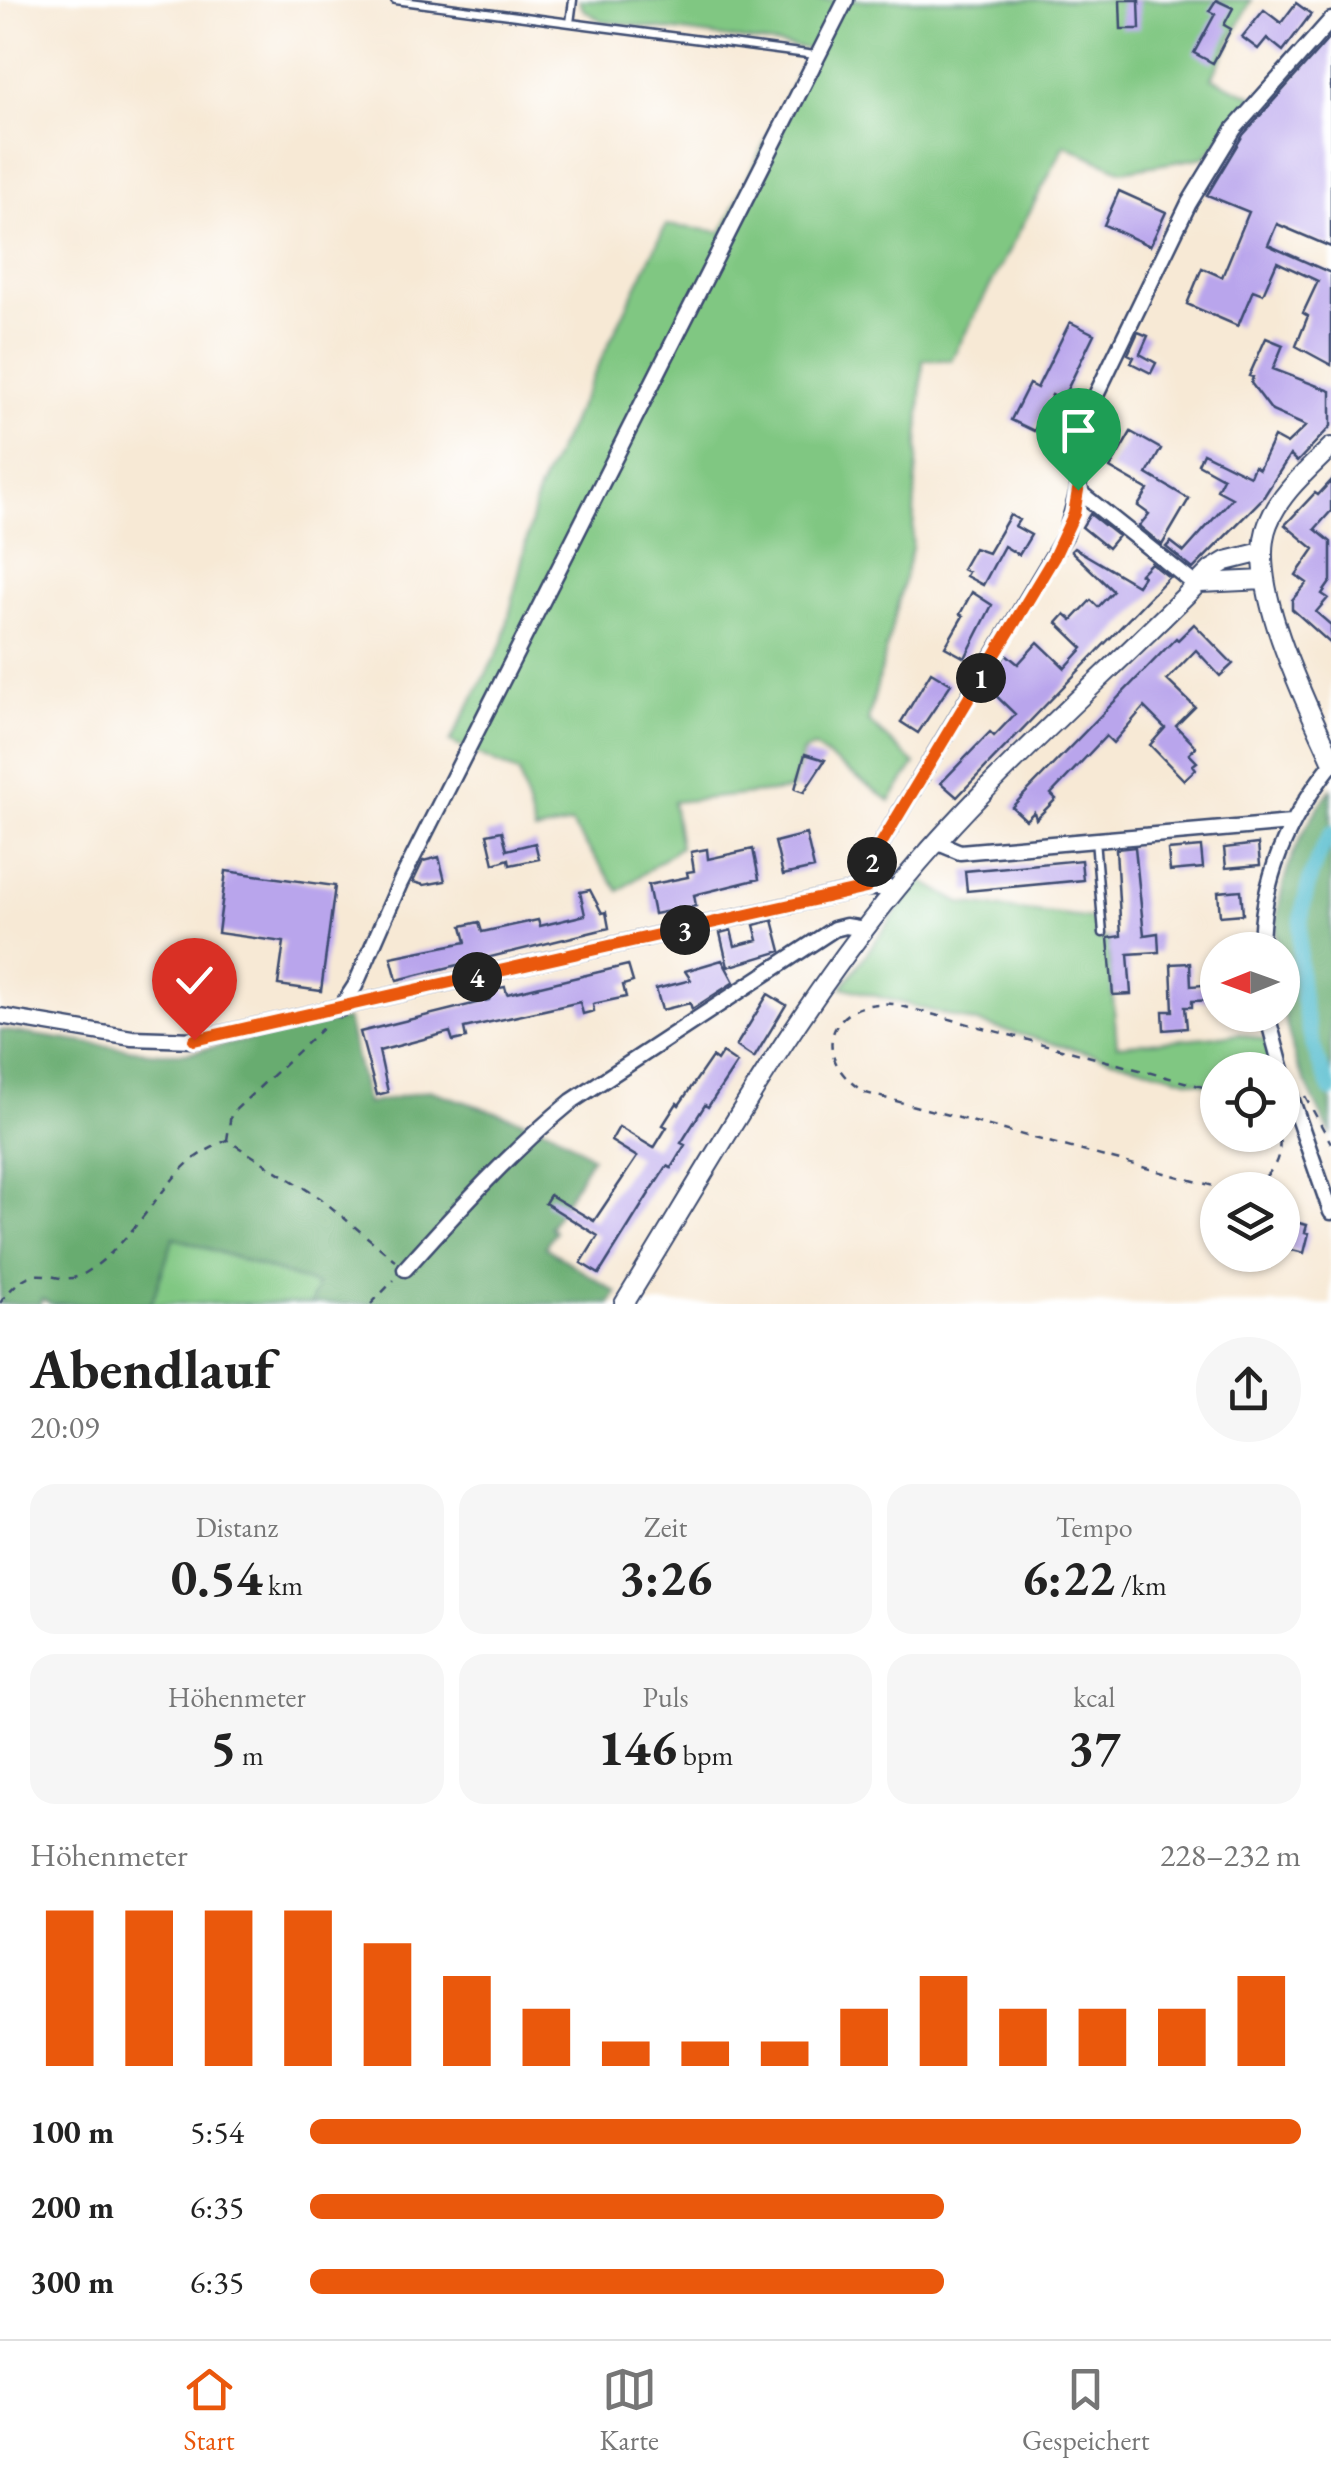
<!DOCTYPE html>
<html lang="de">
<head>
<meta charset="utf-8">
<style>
  body { margin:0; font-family:"EB Garamond",serif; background:#f6f6f6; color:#222; height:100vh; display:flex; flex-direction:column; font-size:38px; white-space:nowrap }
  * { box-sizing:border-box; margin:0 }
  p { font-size:32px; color:#767676 }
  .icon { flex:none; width:55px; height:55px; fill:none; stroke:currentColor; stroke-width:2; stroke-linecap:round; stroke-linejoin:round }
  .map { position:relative; height:1304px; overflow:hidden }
  .details { display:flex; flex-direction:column; background:#fff; flex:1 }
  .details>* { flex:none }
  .needle { width:65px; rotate:269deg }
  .controls { position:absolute; left:1200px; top:932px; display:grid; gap:20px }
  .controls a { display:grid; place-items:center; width:100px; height:100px; border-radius:50%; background:#fff; box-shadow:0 2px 8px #0004; font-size:50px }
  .pin { position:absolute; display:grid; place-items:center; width:85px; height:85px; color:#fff; margin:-102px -42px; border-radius:50% 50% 50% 0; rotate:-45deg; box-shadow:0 0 10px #0007 }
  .pin .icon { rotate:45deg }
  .km { position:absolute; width:50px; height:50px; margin:-25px; border-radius:50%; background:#222; color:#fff; font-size:28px; line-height:50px; text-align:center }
  .round { display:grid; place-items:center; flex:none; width:105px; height:105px; border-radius:52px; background:#f6f6f6 }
  .headline { display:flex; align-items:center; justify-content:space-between; height:170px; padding:0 30px }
  h1 { font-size:55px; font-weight:700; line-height:75px }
  .figures { display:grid; grid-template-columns:repeat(3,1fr); gap:15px; height:170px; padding:10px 30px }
  .figures div { display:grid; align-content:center; border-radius:25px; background:#f6f6f6; text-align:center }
  .figures b { font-size:50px; font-weight:700 }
  .figures small { font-size:28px; font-weight:400 }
  .figures p { font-size:28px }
  .chart { height:280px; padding:20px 30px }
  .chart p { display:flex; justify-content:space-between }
  .chart svg { width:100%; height:180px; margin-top:10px; stroke:#ea580c; stroke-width:6 }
  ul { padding:0 30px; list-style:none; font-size:32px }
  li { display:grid; grid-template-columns:160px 120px 1fr; align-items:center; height:75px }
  li i { height:25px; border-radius:12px; background:#ea580c }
  .tab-bar { display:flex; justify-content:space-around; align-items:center; height:140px; border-top:2px solid #e0e0e0; background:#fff; font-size:28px; color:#767676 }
  .tab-bar a { display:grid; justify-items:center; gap:5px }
  .tab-bar .active { color:#ea580c }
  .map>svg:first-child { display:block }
</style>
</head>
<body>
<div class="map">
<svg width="1331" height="1304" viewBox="0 0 1331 1304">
  <rect width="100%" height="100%" fill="#fff"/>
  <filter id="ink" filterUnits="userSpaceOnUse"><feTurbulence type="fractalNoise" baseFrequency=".01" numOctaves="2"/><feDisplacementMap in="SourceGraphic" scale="20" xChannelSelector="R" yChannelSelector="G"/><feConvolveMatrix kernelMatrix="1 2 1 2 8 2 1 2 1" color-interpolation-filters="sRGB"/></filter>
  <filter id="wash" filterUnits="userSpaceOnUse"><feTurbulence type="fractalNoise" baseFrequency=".0048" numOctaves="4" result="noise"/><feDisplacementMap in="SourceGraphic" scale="40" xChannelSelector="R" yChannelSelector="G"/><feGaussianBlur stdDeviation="2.25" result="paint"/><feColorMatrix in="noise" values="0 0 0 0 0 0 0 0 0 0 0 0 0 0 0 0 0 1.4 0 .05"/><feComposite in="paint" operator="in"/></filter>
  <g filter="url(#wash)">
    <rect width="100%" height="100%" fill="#f7e9d5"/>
    <path fill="#80c782" stroke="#4e7b70" stroke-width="2.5" d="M579,0h672l-39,78 43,19 -50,60 -83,14 -57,-26 -114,215h-28l-11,188 -44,173 47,43 -25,37 -76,-54 -11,5 -12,38 -118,12 7,45 -61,44 -48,-67 -36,8 -16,-59 -69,-31 53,-100 35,-151 128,-266 56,7 87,-183 -208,-28 -18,-12z
      M920,880l40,23 135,16 1,20 12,-1 9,107 123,-11 25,6 9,30h-56l-1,17 -375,-100z
      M173,1237l145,48 -7,19h-160z"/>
    <path fill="#68ac70" stroke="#426e67" stroke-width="2.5" d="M1331,789v347l-35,-73 -13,-52 -1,-61h-6c0,-66 17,-109 55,-161z
      M347,1019l20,85 62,-14 125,41 38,26 -42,70 5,4 -10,16 72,46 -7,11h-299l6,-19 -143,-48 -23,67h-100l-9,-5 -2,5h-40v-274l155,23h31z"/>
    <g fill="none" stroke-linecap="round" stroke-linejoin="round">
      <path stroke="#51bbcd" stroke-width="15" d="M1331,833c-46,73 -38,182 0,257"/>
    </g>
    <g id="blocks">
      <path fill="#b9a5ec" d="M1120,0h19l1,29h-19z
        M1216,0l17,8 -9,17 7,4 -18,34 -19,-10 21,-39 -6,-3z
        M1296,3l15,11 -28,37 -16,-13 -9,11 -16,-12 22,-27 17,13z
        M1331,36v211l-54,-23 -9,21 63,28v92l-35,-19 12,-30 -5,-3 15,-32 -41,-19 -14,32 -10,-4 -15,36 -51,-22 15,-36 20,9 27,-65 -42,-17 36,-60z
        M1119,191l47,21 -16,34 -46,-21z
        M1070,322l24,12 -32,66 -10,-5 -18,36 -23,-11 18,-36 8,4z
        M1138,332l10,4 -8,18 16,9 -5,10 -20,-10 3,-6 -6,-3z
        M1266,338l17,7 -10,24 58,22v35l-34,36 -7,-7 -27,43 -70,71 -27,-22 5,-5 13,10 48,-54 -15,-8 6,-12 -25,-14 5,-11 47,23 4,-10 5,3 15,-32 13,7 19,-18 -34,-15 -21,-28 2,-6 -4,-1z
        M1131,432l30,17 -14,25 42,25 -27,46 -23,-19 10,-12 -11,-8 10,-16 -38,-22z
        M1331,481v30l-16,18 16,13v39l-9,13 6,4 -12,14 15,13v19l-39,-35v-9l15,-17 -11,-8 18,-26 -29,-24 30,-32 3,2z
        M1090,514l28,22 -10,12 -26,-21z
        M1010,515l9,5 -4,6 16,9 -12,20 -15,-9 -21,39 -17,-9 2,-4 -6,-3 12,-21 14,5z
        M1074,548l63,37 6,-9 -3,-2 11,-11 18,14 -212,220 -16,-14 49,-51 4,4 21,-22 -28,-27 19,-33 12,10 20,-22 27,26 18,-20 -26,-25 8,-9 7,6 19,-20 7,7 15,-16 -42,-40z
        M972,592l20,13 -27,53 -20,-11 18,-31 -3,-2z
        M1194,624l39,40 -13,12 -24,-26 -29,30 28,27 -19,19 20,21 -7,7 8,8 -4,3 3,4 -12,11 -34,-35 15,-17 -21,-21 -31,36 -7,-7 -55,58 5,5 -20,20 -2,-7 -8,8 -14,-13 164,-169 2,2z
        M931,672l20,12 -33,49 -17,-11z
        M805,754l20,6 -21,32 -9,-3z
        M502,831l5,19 28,-7 4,16 -29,6 -1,-6 -15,5 -7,-30z
        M806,834l8,34 -31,7 -8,-33z
        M1258,844l2,21 -34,3 -2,-20z
        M1135,847l9,88 14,-2 1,19 -31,2 3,40 -18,1 -5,-57 13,-2 -5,-87z
        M1201,847l2,21 -33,3 -2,-21z
        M707,849l1,10 45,-10 6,30 -65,16 2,11 -42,8 -6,-29 40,-8 -1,-5 7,-1 -3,-19z
        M439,857l6,24 -21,4 -11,-3 10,-21z
        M1081,860l2,20 -116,11 -2,-20z
        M226,871l109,15 -14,105 -43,-6 6,-43 -66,-9z
        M590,890l12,23 4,-1 3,16 -212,52 -6,-23 75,-15 -4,-16 17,-4 3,10 56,-12 2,6 45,-11 -5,-23z
        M1241,890l2,24 -23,2 -2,-24z
        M773,920l8,31 -53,16 -8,-34 11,-3 4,16 23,-6 -4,-15z
        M722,960l12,22 -42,27 -2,-6 -28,7 -6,-21 35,-9 -6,-9z
        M1190,963l1,23 27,-2v16l-26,1v6h-7l2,21 -23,2 -1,-19h10l-2,-47z
        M628,965l5,17 -10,3 3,12 -33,7 1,7 -11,3 -3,-12 -116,26 2,10 -13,3 -3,-9 -71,19 9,41 -11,3 -17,-63 129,-32 5,-11 11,-2 2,7z
        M768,994l18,11 -32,53 -18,-12z
        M722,1053l15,10 -29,44 -3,-2 -24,38 4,2 -14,23 -4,-2 -17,26 -51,82 -18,-11 17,-27 -53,-33 5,-8 44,26 43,-64 -26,-16 8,-14 35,21 13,-21 -4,-2 14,-22 2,2 33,-48 5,4z
        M1282,1219l25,6 -2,7 4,1 -5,20 -16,-4 1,-4 -7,-2z"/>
    </g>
  </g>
  <g filter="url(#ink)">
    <use href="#blocks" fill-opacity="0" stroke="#3c4b70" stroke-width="2.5"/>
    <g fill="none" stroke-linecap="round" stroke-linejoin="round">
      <g stroke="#3c4b70" stroke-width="11">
        <path id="lane" d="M395,0l420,55
          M570,23l3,-23
          M1095,840l8,93"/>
      </g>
      <g stroke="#3c4b70" stroke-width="19">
        <path id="street" d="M1078,491l119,95
          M936,842l24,10 331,-29
          M865,888l5,-21 8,-18 188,-315 12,-43 7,-73 104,-215 45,-74 97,-109
          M1261,950c0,-71 27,-130 70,-185
          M340,1009l15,-23 45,-103 446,-883
          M1267,1015l15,55
          M0,1016l132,22 62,2 671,-152h32
          M1282,1072l49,140
          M405,1269c53,-59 106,-118 167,-168l262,-172 12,-3 18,3"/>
      </g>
      <g stroke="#3c4b70" stroke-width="22">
        <path id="secondary" d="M1331,447c-23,23 -51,46 -63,77 -23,58 39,180 63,234
          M1200,583l65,-3
          M624,1304c87,-141 168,-289 274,-417 94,-115 210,-211 313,-317l15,-9 36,-9"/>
      </g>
      <path stroke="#3c4b70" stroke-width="2.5" stroke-dasharray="8 8" stroke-linecap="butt" d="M1218,1091l-324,-87c-67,-6 -86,55 -28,89l351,94c36,5 67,-12 62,-52
        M1305,1096l26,47
        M227,1140l4,-26 95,-89
        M0,1303c40,-55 52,-9 87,-31 39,-25 64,-70 95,-103 12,-13 29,-21 45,-29l93,58 76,63
        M371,1304l23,-24"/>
      <use href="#lane" stroke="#fff" stroke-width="6"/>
      <use href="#street" stroke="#fff" stroke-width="14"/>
      <use href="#secondary" stroke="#fff" stroke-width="18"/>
    </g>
  </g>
  <g fill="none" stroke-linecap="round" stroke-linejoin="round" filter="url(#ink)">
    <g stroke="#fff" stroke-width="20">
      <path id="route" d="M194,1040l672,-152 4,-22 8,-17 176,-292 20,-43 4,-24"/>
    </g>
    <use href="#route" stroke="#ea580c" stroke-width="12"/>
  </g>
</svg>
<div class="controls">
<a><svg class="needle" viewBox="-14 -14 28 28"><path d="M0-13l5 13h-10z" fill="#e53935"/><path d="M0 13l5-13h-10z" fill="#767676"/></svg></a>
<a><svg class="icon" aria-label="locate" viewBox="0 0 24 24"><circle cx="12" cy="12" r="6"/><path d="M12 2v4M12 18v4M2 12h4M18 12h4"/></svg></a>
<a><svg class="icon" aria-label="layers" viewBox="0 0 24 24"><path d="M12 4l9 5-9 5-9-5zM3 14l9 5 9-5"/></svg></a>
</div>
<div class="pin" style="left:1078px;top:490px;background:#1e9e55"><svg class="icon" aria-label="arrive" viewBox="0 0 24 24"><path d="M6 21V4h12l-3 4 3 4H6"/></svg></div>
<div class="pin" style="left:194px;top:1040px;background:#d93025"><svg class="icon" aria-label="check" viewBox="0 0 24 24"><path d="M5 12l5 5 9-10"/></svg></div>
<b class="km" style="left:981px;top:678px">1</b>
<b class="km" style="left:872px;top:862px">2</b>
<b class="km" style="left:685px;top:930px">3</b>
<b class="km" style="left:477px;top:977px">4</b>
</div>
<section class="details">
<div class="headline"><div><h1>Abendlauf</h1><p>20:09</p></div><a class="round"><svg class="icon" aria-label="share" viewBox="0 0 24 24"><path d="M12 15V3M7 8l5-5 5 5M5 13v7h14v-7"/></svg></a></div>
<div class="figures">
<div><p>Distanz</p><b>0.54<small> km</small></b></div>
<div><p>Zeit</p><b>3:26</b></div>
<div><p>Tempo</p><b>6:22<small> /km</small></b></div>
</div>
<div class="figures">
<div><p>Höhenmeter</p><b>5<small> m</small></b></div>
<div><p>Puls</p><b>146<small> bpm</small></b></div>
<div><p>kcal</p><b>37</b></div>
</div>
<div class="chart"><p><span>Höhenmeter</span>228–232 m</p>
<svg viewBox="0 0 160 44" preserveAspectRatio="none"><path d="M5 44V6M15 44V6M25 44V6M35 44V6M45 44V14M55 44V22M65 44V30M75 44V38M85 44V38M95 44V38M105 44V30M115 44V22M125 44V30M135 44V30M145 44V30M155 44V22"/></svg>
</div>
<ul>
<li><b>100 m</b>5:54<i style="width:100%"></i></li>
<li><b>200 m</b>6:35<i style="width:64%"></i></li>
<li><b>300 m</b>6:35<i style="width:64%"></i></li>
</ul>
</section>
<nav class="tab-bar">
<a class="active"><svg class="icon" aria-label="home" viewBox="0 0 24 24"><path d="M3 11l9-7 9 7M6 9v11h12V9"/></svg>Start</a>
<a><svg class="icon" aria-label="map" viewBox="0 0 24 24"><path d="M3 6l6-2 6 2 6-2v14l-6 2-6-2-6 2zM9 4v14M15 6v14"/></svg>Karte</a>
<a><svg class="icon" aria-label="saved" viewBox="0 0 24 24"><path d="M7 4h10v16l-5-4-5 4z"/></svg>Gespeichert</a>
</nav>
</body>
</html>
